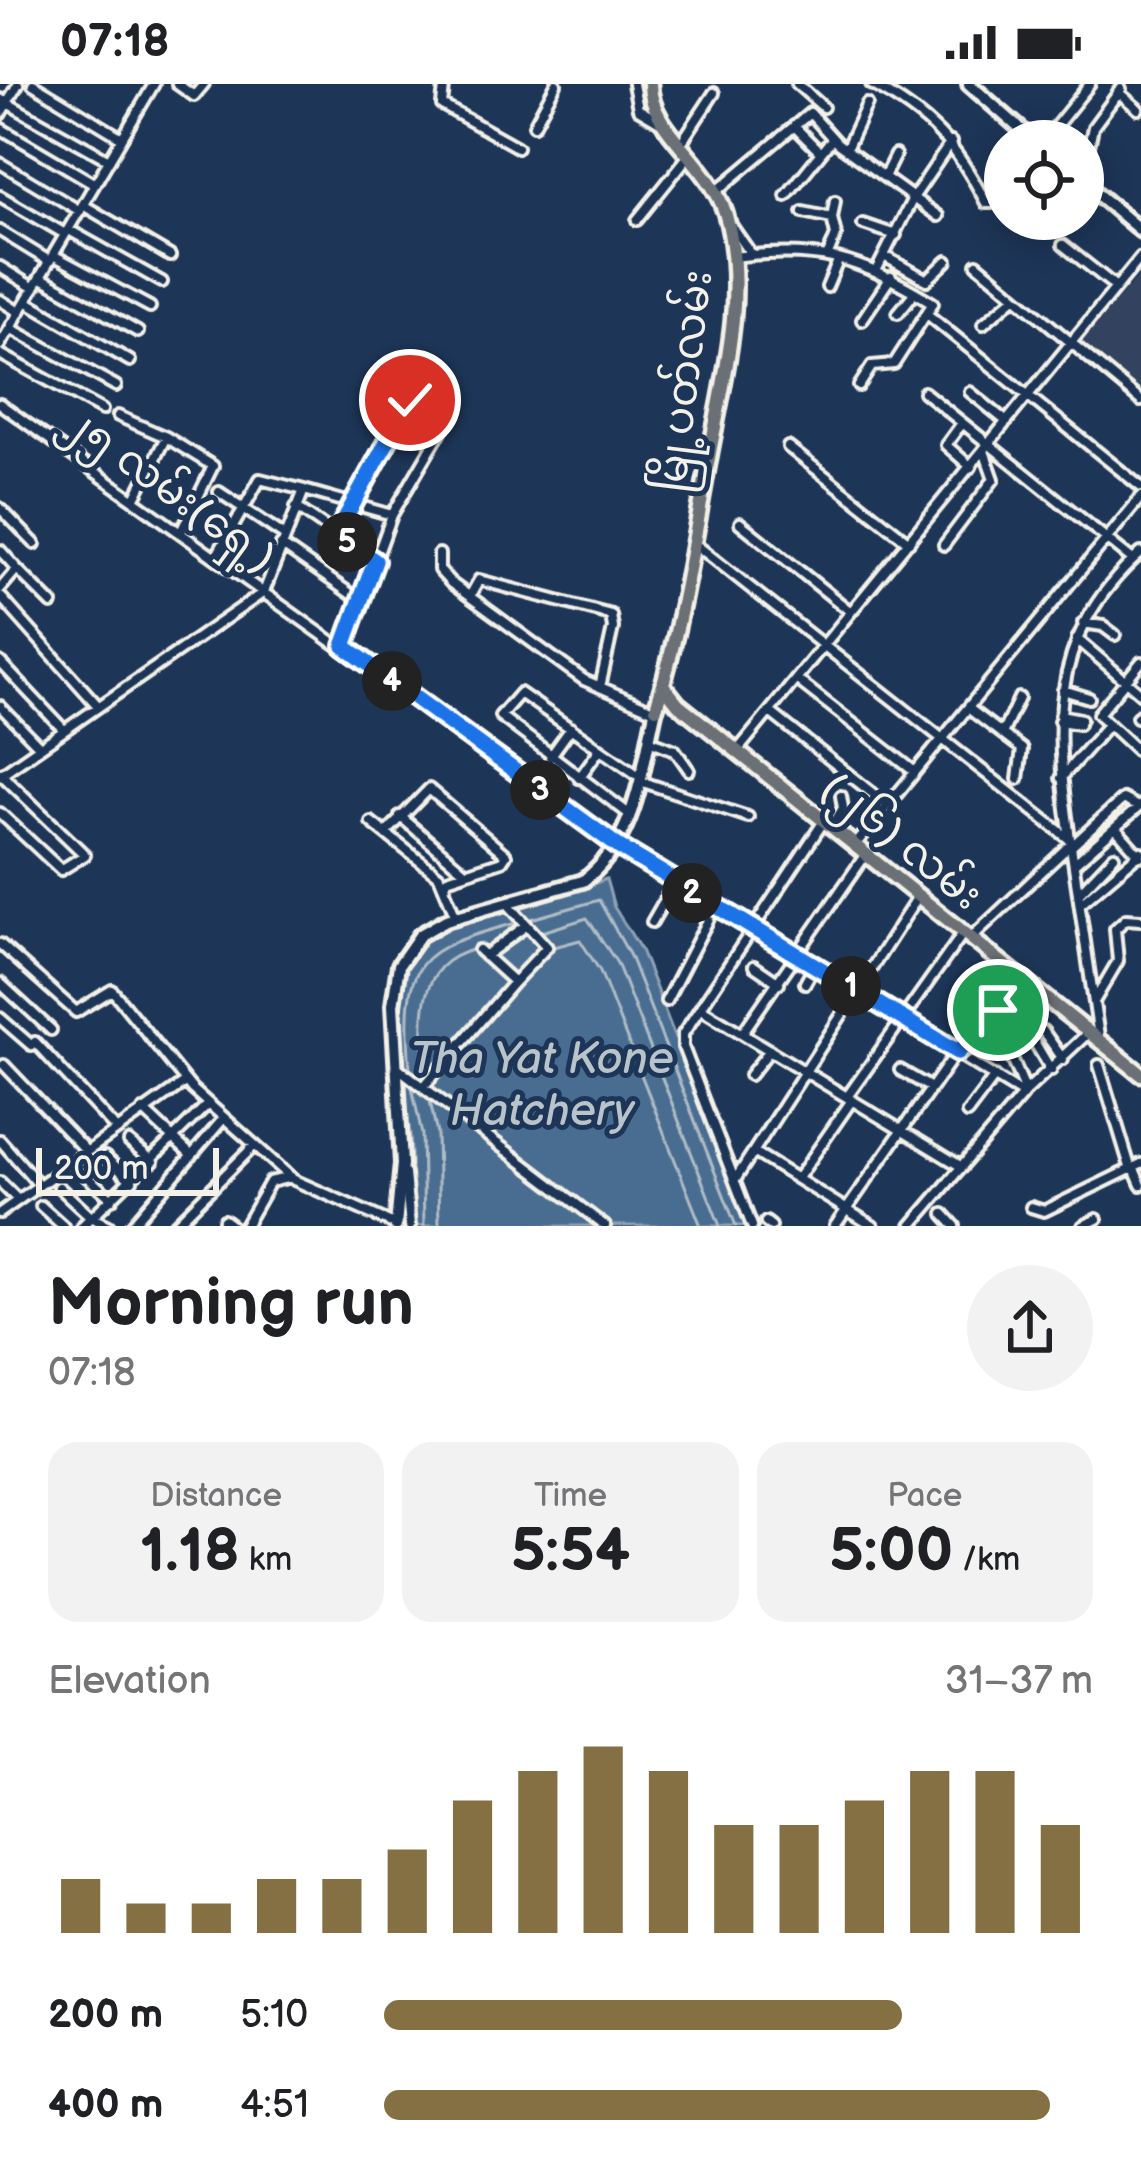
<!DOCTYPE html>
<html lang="en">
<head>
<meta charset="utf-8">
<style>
  body { margin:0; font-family:"Balsamiq Sans","Noto Sans Myanmar",sans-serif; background:#f2f2f2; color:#202124; height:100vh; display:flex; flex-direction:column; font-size:45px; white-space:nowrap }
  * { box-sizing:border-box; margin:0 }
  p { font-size:39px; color:#757577 }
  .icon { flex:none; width:66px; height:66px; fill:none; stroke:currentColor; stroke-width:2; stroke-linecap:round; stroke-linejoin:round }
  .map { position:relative; height:1142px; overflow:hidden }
  .details { display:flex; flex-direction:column; background:#fff; flex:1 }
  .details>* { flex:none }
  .fabs { position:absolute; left:984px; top:36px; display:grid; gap:24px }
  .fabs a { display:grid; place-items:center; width:120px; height:120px; border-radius:50%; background:#fff; box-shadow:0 6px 30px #0003; font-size:60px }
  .scale { position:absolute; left:36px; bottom:30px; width:183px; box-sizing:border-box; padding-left:12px; border:6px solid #f4f1e8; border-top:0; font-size:33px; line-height:42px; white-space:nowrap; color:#f4f1e8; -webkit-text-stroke:9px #1d3557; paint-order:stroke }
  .pin { position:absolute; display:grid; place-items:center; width:102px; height:102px; color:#fff; margin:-51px; border:6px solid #fff; border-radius:50%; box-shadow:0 3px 12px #0007 }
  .km { position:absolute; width:60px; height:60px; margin:-30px; border-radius:50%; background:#222; color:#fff; font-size:33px; line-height:60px; text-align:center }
  .round { display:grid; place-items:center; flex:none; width:126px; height:126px; border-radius:63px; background:#f2f2f2 }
  .head { display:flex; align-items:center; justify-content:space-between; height:204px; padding:0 48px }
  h1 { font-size:66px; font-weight:800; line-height:90px }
  .figures { display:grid; grid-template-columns:repeat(3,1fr); gap:18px; height:204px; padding:12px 48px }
  .figures div { display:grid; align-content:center; border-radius:30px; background:#f2f2f2; text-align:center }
  .figures b { font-size:60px; font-weight:800 }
  .figures small { font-size:33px; font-weight:400 }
  .figures p { font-size:33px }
  .chart { height:336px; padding:24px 48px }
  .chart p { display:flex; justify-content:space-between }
  .chart svg { width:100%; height:216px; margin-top:12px; stroke:#847042; stroke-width:6 }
  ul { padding:0 48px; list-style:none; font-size:39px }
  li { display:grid; grid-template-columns:192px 144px 1fr; align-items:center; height:90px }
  li i { height:30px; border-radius:15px; background:#847042 }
  .status { display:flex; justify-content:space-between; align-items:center; height:84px; padding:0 60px; background:#fff; direction:ltr }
  .status svg { height:33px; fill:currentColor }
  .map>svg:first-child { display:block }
</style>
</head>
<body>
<div class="status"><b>07:18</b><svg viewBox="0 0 49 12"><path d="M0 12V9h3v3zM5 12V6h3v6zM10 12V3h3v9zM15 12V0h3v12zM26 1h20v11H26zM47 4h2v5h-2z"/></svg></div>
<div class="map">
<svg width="1141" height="1142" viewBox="0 0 1141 1142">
  <rect width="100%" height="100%" fill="#1d3557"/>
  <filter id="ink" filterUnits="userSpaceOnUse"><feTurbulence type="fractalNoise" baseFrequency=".00833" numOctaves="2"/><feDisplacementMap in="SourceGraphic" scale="24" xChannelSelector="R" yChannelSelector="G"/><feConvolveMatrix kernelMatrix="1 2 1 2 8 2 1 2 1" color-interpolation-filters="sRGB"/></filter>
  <g filter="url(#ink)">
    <path fill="#33435f" d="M1141,189v121l-63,-50z"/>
    <path fill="#4a6d91" stroke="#8ea2b4" stroke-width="3" d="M606,795l8,28 27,43 108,276h-336c-4,-31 0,-61 -3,-91 -6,-54 -37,-164 21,-199 39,-24 125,-36 175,-57z"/>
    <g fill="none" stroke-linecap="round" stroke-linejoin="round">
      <path stroke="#b0bcc5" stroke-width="3" d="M531,835l68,-19 31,56 106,270
        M542,848l45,-14 30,45 103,263
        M554,863l26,-7 20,31 101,255
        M410,985c-9,-110 6,-119 106,-146
        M426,990c-5,-50 -12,-109 46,-124
        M412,1003l10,48 2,91
        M430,1017l7,33 2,92"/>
      <g stroke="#f4f1e8" stroke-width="16">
        <path id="street" d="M33,0l89,54
          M177,0l17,12 10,-12
          M633,0l5,25 22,13
          M797,0l26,23
          M871,0c59,32 85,60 115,119h6l13,-15
          M444,3l-2,18 75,42
          M1118,8l20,17
          M0,15l109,61
          M0,31l18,-31
          M534,41l22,-41
          M794,42l26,26
          M0,44l95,56
          M1044,57l46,-57
          M681,59l33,-50
          M846,65l21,-45
          M0,79l80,48
          M1083,91l10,-48 28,-38
          M884,93l11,-22
          M717,107l93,-78 27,30 101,73
          M0,112l65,38
          M786,112l46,-57
          M83,121l87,51
          M803,128l29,6 4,17 -9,22
          M832,134l3,-17
          M637,136l53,-66
          M729,138l23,33
          M863,140l33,11
          M69,146l93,52
          M0,147l49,30
          M1063,161l53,42
          M53,171l97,52
          M884,172l43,24 20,-19
          M733,173c84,-11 128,1 200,46l-39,61 -22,2 -13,20
          M977,180l164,137
          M0,183l34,21
          M877,185l36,-71 38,-56
          M40,193l98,55
          M827,203l11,-26
          M0,216l19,12
          M26,217l104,60
          M898,229l17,-21
          M927,230l214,173
          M862,236l29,-43
          M983,240l32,-27
          M10,244l106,58
          M0,261l154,-261
          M0,270l102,56
          M924,308l209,168
          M970,308l37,30
          M0,320l619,443 404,247
          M118,332l48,21 -31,61
          M962,339l-16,22 25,22
          M166,353l47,29 -32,66
          M788,363l121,95
          M219,408l66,44
          M296,423l79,54
          M0,424l35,36
          M740,439l111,89
          M336,451l74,-135 9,-4 30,10 2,8 -59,101 -48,132
          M695,460l373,294
          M281,461l80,56
          M944,461l50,-66 -10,-28
          M0,466l17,19 -17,20
          M439,470v16l12,13 133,97 71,31
          M216,473l44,-78 44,11
          M18,486l34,34
          M0,512l98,110
          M470,512l9,-16 132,35 2,13 -13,59
          M1083,539l20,3 12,9
          M1077,555l64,55
          M0,578l64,68
          M1141,578l-43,52 43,40
          M796,595l119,93
          M1063,606l26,8
          M0,622l40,41
          M968,624l54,41 -4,30
          M770,628l116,92
          M1060,631l21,4
          M1137,633l4,-3
          M1059,637l20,3
          M1002,650l17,-36
          M649,656l26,10 14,20
          M738,666l403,-493
          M550,673l21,-29
          M0,689l85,82 -24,15 -61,-57
          M0,691l264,-183 40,-102 88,25
          M579,694l21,-29
          M1061,694l47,-53
          M640,697l108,36
          M629,730l-129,-98 20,-23 119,83
          M400,732l65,56
          M371,738l68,54 17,41
          M832,742l11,-18 -2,-12
          M1117,746l23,26
          M386,749l43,-44 77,66 -4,6 -55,18 -2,7
          M856,760l285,-347
          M1072,762l51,-47 15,8
          M1075,779l66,-58
          M1079,809l35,-37
          M1081,819l60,-51
          M652,838l23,-40
          M972,853l99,-93
          M0,860l76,68 36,-22 80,99 102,91 102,45
          M479,866l35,32 33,-35 -39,-43
          M485,872l42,-31
          M754,882l25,17
          M0,899l51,47
          M805,899l10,-18
          M1011,915l11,21 -4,12
          M1095,916l23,-39 -3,-32 11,-10 15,1
          M666,917l49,-94
          M700,924l262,159
          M993,930l33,77
          M0,934l31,27
          M1043,947l20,28
          M743,948l123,-178
          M1029,949l22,37
          M1099,953c-9,-61 -18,-123 -27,-184 -17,-117 -29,-213 69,-300
          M35,958l81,87
          M4,981l82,86
          M1099,981l32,105
          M397,983l208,159
          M900,986l31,18
          M750,991l20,-25
          M425,1001l89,-103
          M847,1013l117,-165
          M143,1026l49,46
          M967,1029l28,-37
          M0,1056l39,45
          M129,1058l24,20
          M754,1068l119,74
          M105,1073l27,24
          M1134,1085l7,16
          M405,1090l5,52
          M85,1091l27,24
          M798,1094l54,-78
          M735,1096l184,-285
          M0,1098l18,18
          M59,1103l32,30 18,9
          M41,1122l22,20
          M1031,1123l13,4 97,-47
          M0,1129l185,-131
          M95,1130l113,-110
          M944,1130l11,12
          M224,1136l8,6
          M766,1138l5,4
          M82,1142l9,-9
          M131,1142l93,-108
          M174,1142l81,-81
          M245,1142l25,-44 21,-5
          M752,1142l-69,-179v-13l141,-213
          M835,1142l130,-186 62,-57
          M911,1142l115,-135 62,-58
          M1083,1142l14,-7"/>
      </g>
      <g stroke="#f4f1e8" stroke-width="20">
        <path id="secondary" d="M969,0l65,57
          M1083,98l58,49
          M396,1142l6,-62 -9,-159 6,-40 21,-30 26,-15 137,-39c54,-40 58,-111 73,-173"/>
      </g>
      <g stroke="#f4f1e8" stroke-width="21">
        <path id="primary" d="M650,0c0,50 65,79 78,139 18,78 -5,158 -19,235 -15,83 -28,169 -53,250
          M663,601l15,19 463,370"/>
      </g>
      <use href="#street" stroke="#1d3557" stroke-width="8"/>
      <use href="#secondary" stroke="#1d3557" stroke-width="10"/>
      <use href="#primary" stroke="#6b7074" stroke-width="12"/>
    </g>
  </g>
  <g fill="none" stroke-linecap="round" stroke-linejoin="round" filter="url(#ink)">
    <g stroke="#fff" stroke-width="24">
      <path id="route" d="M410,316l-74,135 39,26 -31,85 275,201 339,205 40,-42"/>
    </g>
    <use href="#route" stroke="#1a73e8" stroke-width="15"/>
  </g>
  <g text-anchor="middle" stroke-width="10" stroke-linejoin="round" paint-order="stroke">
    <g font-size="42" fill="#f4f1e8" stroke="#1d3557">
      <text transform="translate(683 297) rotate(-83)" y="15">မြို့ပတ်လမ်း</text>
      <text transform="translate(169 403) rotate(36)" y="15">၂၅ လမ်း(ရှေ့)</text>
      <text transform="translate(903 756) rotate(39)" y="15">(၂၆) လမ်း</text>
    </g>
    <g font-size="45" font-style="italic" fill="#b8c3ca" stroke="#1d3557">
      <text x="542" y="989">Tha Yat Kone<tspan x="542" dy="52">Hatchery</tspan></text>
    </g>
  </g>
</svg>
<div class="fabs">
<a><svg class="icon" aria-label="locate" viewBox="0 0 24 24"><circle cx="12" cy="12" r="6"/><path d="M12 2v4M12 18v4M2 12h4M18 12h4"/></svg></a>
</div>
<div class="scale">200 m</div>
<div class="pin" style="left:998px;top:926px;background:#1e9e55"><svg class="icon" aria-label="arrive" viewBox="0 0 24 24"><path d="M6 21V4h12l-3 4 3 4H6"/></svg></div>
<div class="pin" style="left:410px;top:316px;background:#d93025"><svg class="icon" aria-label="check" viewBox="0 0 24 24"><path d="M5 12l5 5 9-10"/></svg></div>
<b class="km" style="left:851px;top:902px">1</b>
<b class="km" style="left:692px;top:809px">2</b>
<b class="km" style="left:540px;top:706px">3</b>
<b class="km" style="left:392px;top:597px">4</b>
<b class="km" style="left:347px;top:458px">5</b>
</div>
<section class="details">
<div class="head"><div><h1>Morning run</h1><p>07:18</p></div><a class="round"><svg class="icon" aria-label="share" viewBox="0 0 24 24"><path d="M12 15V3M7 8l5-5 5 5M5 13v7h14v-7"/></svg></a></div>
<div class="figures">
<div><p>Distance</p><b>1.18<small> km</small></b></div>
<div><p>Time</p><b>5:54</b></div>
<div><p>Pace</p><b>5:00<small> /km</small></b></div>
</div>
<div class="chart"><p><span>Elevation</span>31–37 m</p>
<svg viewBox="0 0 160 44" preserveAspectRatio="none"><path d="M5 44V33M15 44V38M25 44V38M35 44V33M45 44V33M55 44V27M65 44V17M75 44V11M85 44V6M95 44V11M105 44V22M115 44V22M125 44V17M135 44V11M145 44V11M155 44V22"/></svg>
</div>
<ul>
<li><b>200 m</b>5:10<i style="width:73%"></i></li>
<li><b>400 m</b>4:51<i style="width:94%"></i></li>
</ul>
</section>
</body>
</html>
